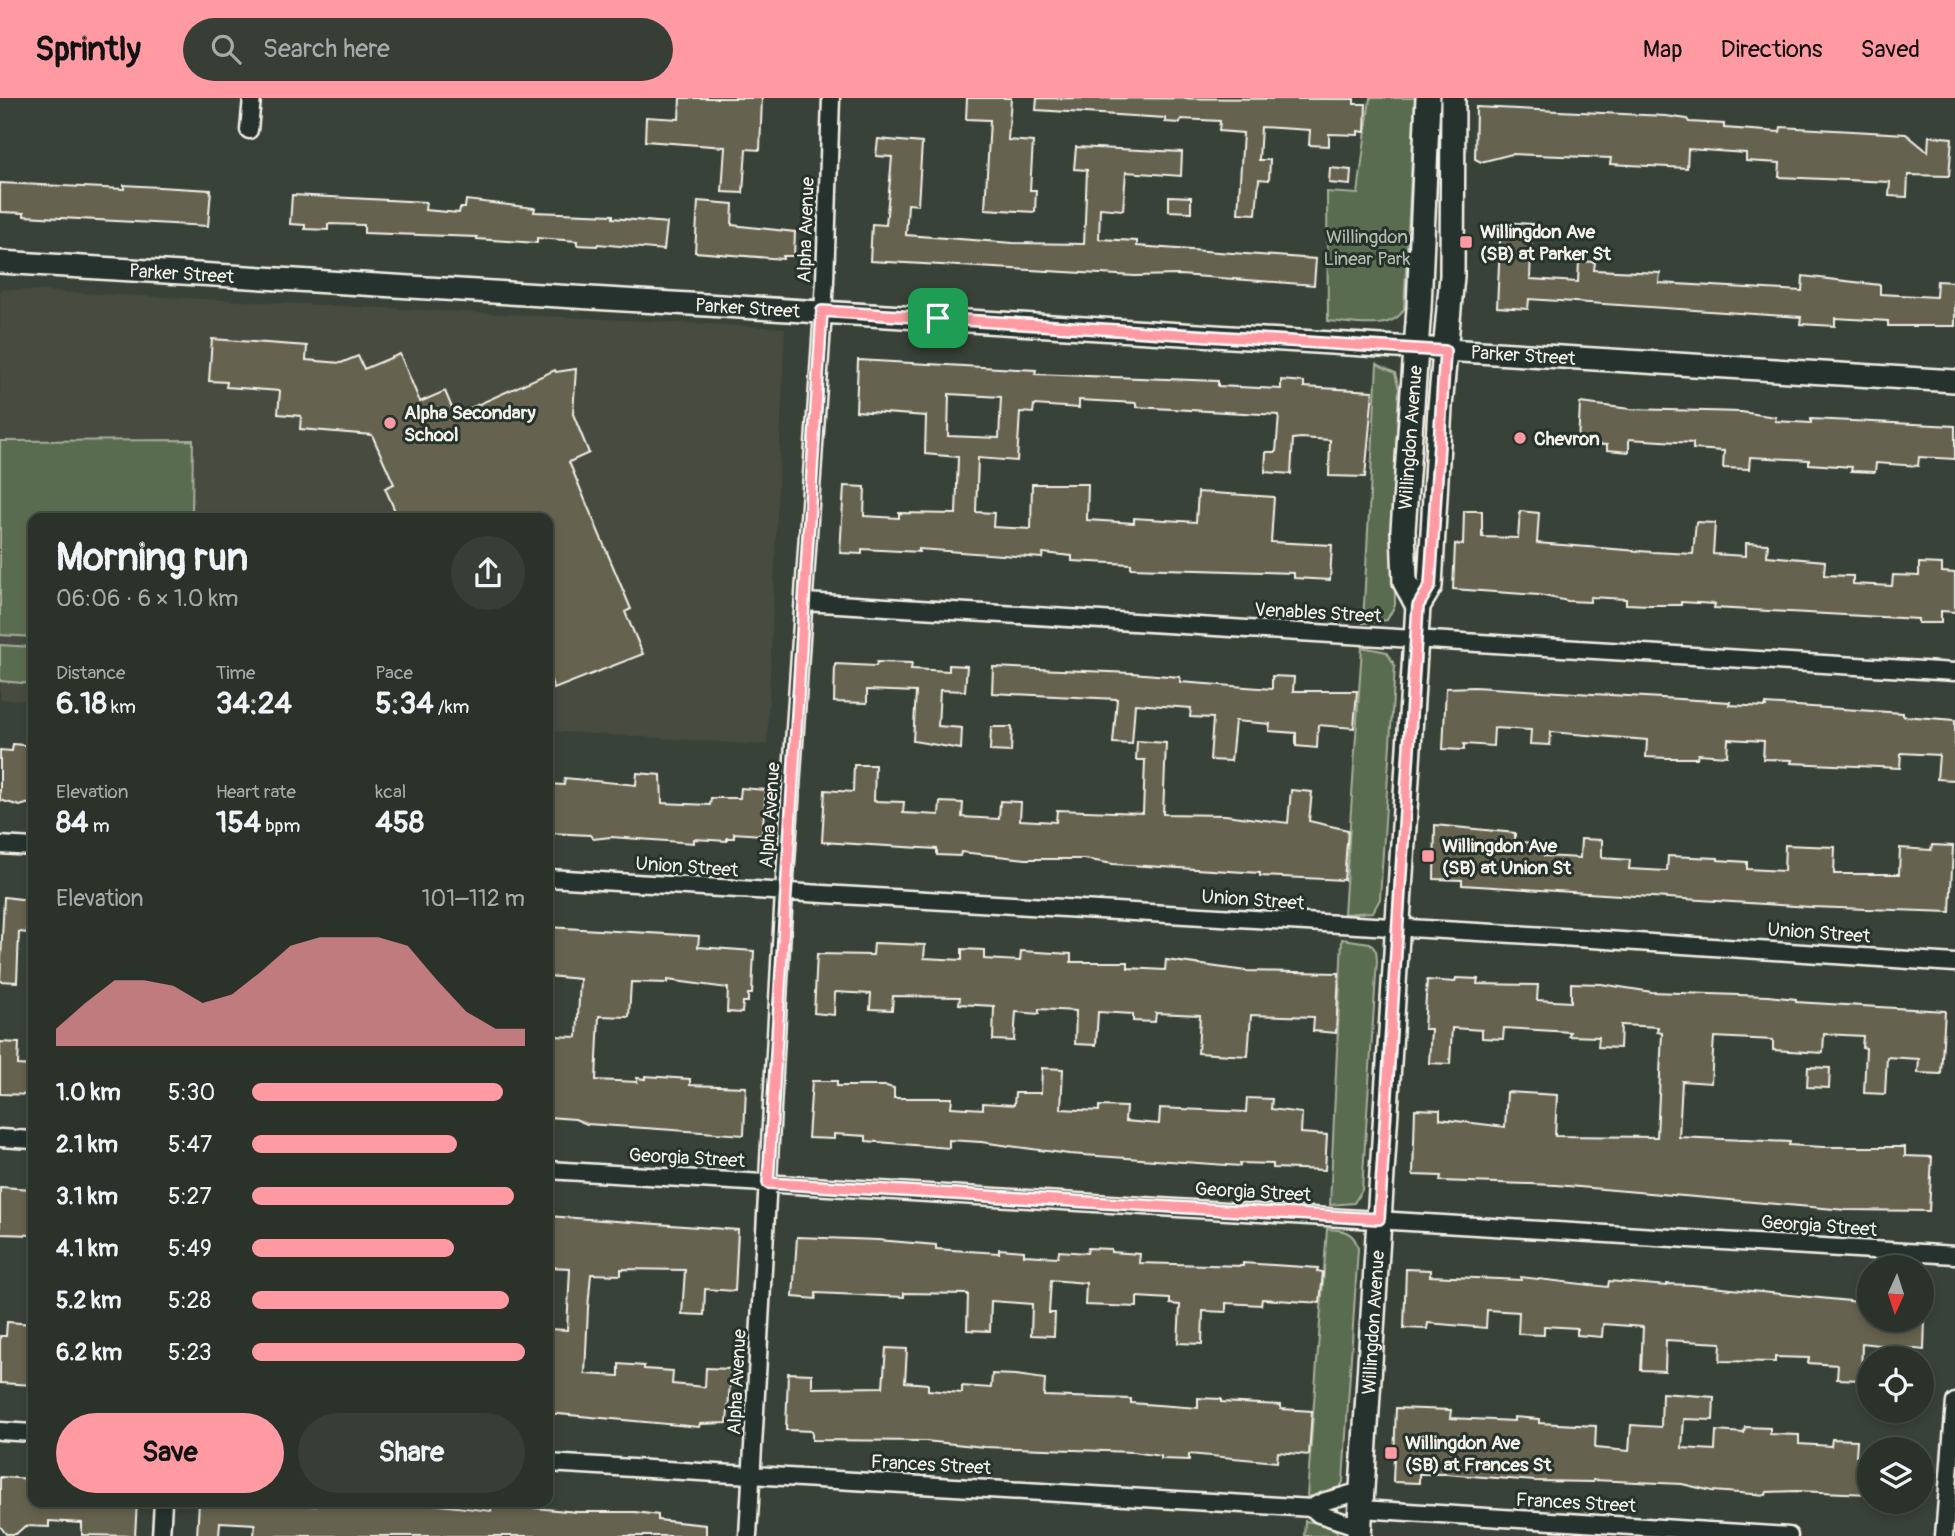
<!DOCTYPE html>
<html lang="en">
<head>
<meta charset="utf-8">
<style>
  body { margin:0; font-family:Pangolin,sans-serif; background:#373e36; color:#f1f3f6; height:100vh; display:flex; flex-direction:column; font-size:26px; white-space:nowrap }
  * { box-sizing:border-box; margin:0 }
  p { font-size:23px; color:#a6aaa8 }
  .icon { flex:none; width:38px; height:38px; fill:none; stroke:currentColor; stroke-width:2; stroke-linecap:round; stroke-linejoin:round }
  .map { position:relative; flex:1; overflow:hidden }
  .drawer { position:absolute; left:28px; top:415px; width:525px; height:994px; display:flex; flex-direction:column; background:#2b322a; border-radius:14px; box-shadow:0 4px 10px #0003,0 0 0 2px #474d47 }
  .drawer>* { flex:none }
  .needle { width:46px; rotate:183deg }
  .buttons { position:absolute; left:1857px; top:1157px; display:grid; gap:14px }
  .buttons a { display:grid; place-items:center; width:77px; height:77px; border-radius:50%; background:#2b322a; box-shadow:0 4px 10px #0003,0 0 0 2px #474d47; font-size:35px }
  .pin { position:absolute; display:grid; place-items:center; width:60px; height:60px; color:#fff; margin:-30px; border-radius:14px; box-shadow:0 4px 10px #0006 }
  .round { display:grid; place-items:center; flex:none; width:74px; height:74px; border-radius:37px; background:#373e36 }
  .headline { display:flex; align-items:center; justify-content:space-between; height:119px; padding:0 28px }
  h1 { font-size:38px; font-weight:800; line-height:52px }
  .metrics { display:grid; grid-template-columns:repeat(3,1fr); gap:10px; height:119px; padding:7px 28px }
  .metrics div { display:grid; align-content:center }
  .metrics b { font-size:30px; font-weight:800 }
  .metrics small { font-size:19px; font-weight:400 }
  .metrics p { font-size:19px }
  .chart { height:196px; padding:14px 28px }
  .chart p { display:flex; justify-content:space-between }
  .chart svg { width:100%; height:126px; margin-top:7px; fill:#ff9aa2; opacity:.7 }
  .cta { display:flex; gap:14px; margin-top:auto; padding:14px 28px }
  .cta a { flex:1; height:80px; border-radius:42px; background:#ff9aa2; color:#111; font-size:28px; font-weight:800; line-height:80px; text-align:center }
  .cta a+a { background:#373e36; color:#f1f3f6 }
  ul { padding:0 28px; list-style:none; font-size:23px }
  li { display:grid; grid-template-columns:112px 84px 1fr; align-items:center; height:52px }
  li i { height:18px; border-radius:9px; background:#ff9aa2 }
  header { display:flex; align-items:center; gap:42px; box-sizing:border-box; height:98px; padding:0 35px; background:#ff9aa2; color:#111 }
  header strong { font-size:33px }
  nav { display:flex; gap:38px; margin-inline-start:auto; font-size:24px }
  .search { width:490px; height:63px; background:#373e36; display:flex; align-items:center; gap:18px; box-sizing:border-box; padding:0 24px; border-radius:38px; color:#a6aaa8; font-size:26px }
  .map>svg:first-child { display:block }
</style>
</head>
<body>
<header>
<strong>Sprintly</strong>
<div class="search"><svg class="icon" aria-label="search" viewBox="0 0 24 24"><circle cx="10" cy="10" r="6"/><path d="M15 15l6 6"/></svg>Search here</div>
<nav><a>Map</a><a>Directions</a><a>Saved</a></nav>
</header>
<div class="map">
<svg width="1955" height="1438" viewBox="0 0 1955 1438">
  <rect width="100%" height="100%" fill="#394238"/>
  <filter id="ink" filterUnits="userSpaceOnUse"><feTurbulence type="fractalNoise" baseFrequency=".0143" numOctaves="2"/><feDisplacementMap in="SourceGraphic" scale="14" xChannelSelector="R" yChannelSelector="G"/><feConvolveMatrix kernelMatrix="1 2 1 2 8 2 1 2 1" color-interpolation-filters="sRGB"/></filter>
  <g filter="url(#ink)">
    <path fill="#464c3f" d="M0,191l785,39 -18,417 -219,-14v-213h-515v183l-33,-2z"/>
    <path fill="#5a6c4f" stroke="#a7ae9c" stroke-width="2" d="M1370,0h45l-11,211c-12,24 -54,13 -76,12l-1,-129 31,2z
      M1377,266l18,9 4,16 -5,114 1,102 -8,15 -24,3z
      M193,342l-1,78h-159v119l-33,-2v-194z
      M0,547l33,2v37l-33,-3z
      M1362,549l25,5 8,14 -15,233 -7,13 -29,2z
      M1342,841l28,4 6,8 1,9 -15,230 -8,13 -24,2z
      M1327,1131c16,1 27,2 31,19l-15,234c-8,16 -20,15 -36,14z
      M1305,1423l27,4 7,11h-35z"/>
    <path fill="#656450" stroke="#f4f1e8" stroke-width="2" fill-rule="evenodd" d="M680,0h82l-2,52 -14,-1 -3,44 -21,-1 3,-45 -80,-6 1,-24 33,2z
      M967,0h44l-3,42 25,2 -3,48h6l-1,22 -50,-3 5,-89 -24,-1z
      M1037,0l317,1v5h12l-1,28 -7,-1v4l-29,-1v12l-20,-1 1,-15 -49,-3 -2,33h11l-1,20 -10,-1 -3,35 -18,-1 5,-80 -24,-2 1,-10 -39,-2 -1,4 -15,-1v-4l-129,-8z
      M1476,9l190,9 21,3 2,3 35,2v4l56,4 1,-5 125,7 22,18 1,-16 23,2 -3,38 -41,-1 -1,22 -18,-1 1,-14 -111,-5 1,-14 -34,-2v-8l-58,-4 -1,19 -77,-4 1,-6 -99,-4 -31,8 -6,-3z
      M878,41l44,4 -4,62 -10,-1 -2,31 107,8 71,1 3,-74 -13,-1 2,-22 106,5 -1,24 -55,-4 -3,38 -23,-2 -1,31 38,2v5l179,13 -2,26 -134,-10 -45,1 -265,-15 2,-37 14,1 6,-68 -16,-1z
      M1330,70l21,2 -1,15 -21,-2z
      M0,85l124,6v-4l87,5 -3,36 -184,-10v-3l-24,-1z
      M292,97l134,7 -1,8 34,3 1,-5h5l1,-8 69,8 -1,4 79,3v3l54,5 -3,27 -66,-6 -1,2 -20,-1v-4l-40,-3v5l-60,-4v-2l-113,-4v-8l-36,-1v6l-23,-1v-4l-15,-1z
      M1169,98l22,1v15l-22,-1z
      M698,103l35,3 -1,21 63,7 -1,24h-11v3l-88,-7z
      M1501,124l31,2 -2,55 48,3 1,-21 16,1 -1,8 66,3 -1,10 143,8 1,-15 77,9v9l56,3 1,-16 18,1v44h-67v-5l-53,-3v8l-35,-2 1,-7 -272,-18 -1,10 -31,-2z
      M212,241l95,7 -1,14 35,3 17,-7 6,13 36,-15 20,48 25,-11 10,24 100,-45 1,2 20,-3 -3,45 16,39 -20,9 62,147 -6,3 18,42 -89,35 -6,-17v-154h-150l-13,-30 9,-4 -22,-49 -72,-6 1,-13 -23,-2 2,-23 -54,-4 1,-5 -18,-1z
      M858,262l178,10 -1,4 183,7v5l63,3v-9l23,2v5l69,4 -8,86 -36,-1 1,-36 -29,-2 -8,1 -2,35 -26,-2 1,-20h10l3,-37 -143,-8v-4l-57,-3v8l-45,-3 -1,8 -13,-1 -3,49 -39,-3 -2,54 18,1 -1,14 38,2 1,-45h56l-1,36 47,3v-5l62,4 2,-30 76,5 -3,45 61,3 -2,35 -36,-2v-5l-163,-5v-4l-59,-3v-5l-29,-3 -1,5 -123,-9v3l-57,-3v5l-22,-1 4,-67 21,1 -1,29 35,2v-5l57,1 2,-57 -33,-3 1,-38 -70,-5zM949,296l52,3 -2,41 -51,-2z
      M1580,305l51,6 110,3 35,5 -1,4 36,2v-4l144,7v33l-36,-2 -1,9 -42,-3 -1,9 -24,-1 1,-4 -43,-3v-4l-59,-3 -1,12 -26,-1 1,-17 -31,-2v-6l-64,-4v13l-22,-2v-5l-29,-1z
      M1464,413h18v26l36,1 2,-27 19,2 -2,30 115,9 41,2 3,-32 19,1 -2,31 33,2v-13l22,1 -1,12 58,5 -1,14 29,1v8l39,2 1,-11 26,1v-13l23,1v8l13,1v39l-14,-1v12h-23v-4l-204,-11 1,-4 -34,-2v3h-32l-23,-1v-5l-36,-2v5l-22,-1 -29,-6 -86,-6 2,-45 8,1z
      M877,564l35,1 -1,6 38,2v-6l18,1 -2,25 -25,-1 -2,36 24,2 -1,21 -48,-8 3,-49 -49,-2v13l-33,-1 1,-38 41,2z
      M993,569l139,6 48,4v5l92,7v-13l22,1 -1,14h64l-3,37 -36,-3 -1,23 -21,-2v-13l-27,-2 1,-7 -35,-3 -4,40 -21,-1 3,-42 -23,-1 1,-9 -56,-4 -3,40 -19,-1 4,-44 -125,-6z
      M1474,589l256,15 -1,3 37,2v-3l137,9v3l52,4v60l-18,-1 2,-24 -38,-2 -1,15 -109,-5 1,-3 -29,-1 1,-18 -36,-2 -1,17 -29,-2 -1,4h-29l-22,-1 1,-17 -96,-8 -1,13 -20,-1 1,-14 -37,-2 -1,18 -29,-2v6l-21,-1 3,-61z
      M991,629h21l-1,25 -21,-1z
      M1137,643l29,2 -3,71 62,1 63,8 3,-33 21,2 -3,29 39,9 -4,50 -84,-4v-3l-147,-9 -29,-5h-58l-65,-7 -1,4 -23,-1v-6l-115,-7 3,-52 28,2 1,-27h21l-1,36 30,1 -1,11 36,2 1,-13 23,1 -1,14 37,2 1,-18 21,1 -1,18 36,2 1,-12 86,3 2,-53h-9z
      M13,646l20,2v56l-13,4 -20,-6v-50l12,1z
      M637,675l24,2 1,28 48,2 1,-7h29l1,-10 25,2 -4,45 -28,-2v5h-7v3l-33,-2v4l-83,-6 -18,2 -3,-4 -42,-2v-49l16,1 1,-7 71,7z
      M1435,727l80,8v9l29,1v13l36,2 1,-19 21,1v18l28,2 -1,9 38,2 1,-15 50,2v2l29,2v7l37,2 1,-26 50,2 -1,27h65l1,-26 31,2 1,-5 21,1 -3,66 -139,-5 -349,-22v-5l-28,-1z
      M4,799l25,3 -2,33 -8,-1 -2,50 -17,-1z
      M548,829l151,9 -1,11 56,4 -2,43h-4v8h-5l-1,11 -15,-1 1,-24 -61,-8v3l-36,-1 -2,35 -30,-1 -3,64 41,2v-4l8,1v-3l45,3v6l56,2 -2,48 -157,-11 -12,-5 -27,-2v-41h3l2,-40 24,1 3,-58 -32,-3z
      M874,845l51,2 -1,13 38,2v-11l22,1v9l36,2 1,-10 50,3v8h57v6l37,2 1,-10 80,11 93,2 -3,60 -23,-2 1,-14 -63,-2 -3,41 -50,-3 2,-38 -44,-2 -1,9 -22,-1v-7l-35,-2 -2,33 -21,-1 1,-33 -37,-2v5l-23,-2 -2,29 -21,-1 1,-34 -35,-2 1,-7 -67,-1 -1,14 -22,-1 1,-15 -36,-2 -1,23 -20,-2 3,-59 56,1z
      M1456,880l22,1 -1,5 61,1 -1,15 34,2v-19l30,1 51,8 116,4 28,3v3l149,9 -4,63 -23,-1 1,-14 -32,-2 -2,37 -21,-1 2,-45 -4,-1 1,-11 -39,-2 -1,19 -50,-3v-10l-59,-3 -3,46 -29,-2 -3,56 111,5 -1,3 34,2h82v9l27,1 -3,54 -83,-1 -290,-25 -116,-4 1,-5 -28,-1 2,-66 25,1v9l65,8 2,-35 50,3 -2,41 102,1 5,-104 -5,-1 1,-5 -37,-2 -1,23 -22,-1 1,-10 -30,-1 1,-4 -66,-4 -1,11 -21,-1v-8l-30,-2 -2,36 -21,-1 2,-34h-7l3,-49 28,2z
      M0,944l19,1 -1,22 15,1v29l-33,-1z
      M1808,969l22,1 -1,20 -22,-1z
      M1042,970l21,1 -2,40 38,2v-5l27,1 -1,14 34,3 1,-16 86,4 1,-14 25,1 -1,10 31,4 -1,20 26,2 -2,35 -52,-2v-4l-33,-1v3l-171,-12 -88,-12 -32,-2v8l-83,-7v-5l-32,-2v5l-26,-1 4,-57h25v5h49l8,2v10h58l-1,9 32,2v-6l31,2 1,-12h26z
      M0,1089l33,2v46l-33,-1z
      M548,1118l190,14 -3,61 -30,-2 -1,26 -22,-1 3,-44 -64,-1v6l-30,-1 -3,34 -3,66 34,2v-12l25,2v3l29,2 -1,13 33,3 1,-19 25,1 -4,54 -27,1 -1,3 -151,-14v-84l19,1 3,-62 -22,-1z
      M797,1139l81,3 58,5v4l63,4v-4l25,2v4l34,2 1,-6 28,2 1,-5 23,1v3l29,2 -1,9 104,3v-3l75,5 -1,3 6,1 -3,31 -58,-4 -1,6 -35,-2v9l-23,-1 -1,33 -24,-1 2,-38 -10,-1v-5l-33,-2v10l-52,-2 1,-22 -35,-3 -2,33h6l-1,23 -23,-1 1,-31 -41,-3 -1,30 -23,-1 1,-36 -64,-1v4l-88,-4v6l-23,-2z
      M1406,1171l24,1v6l91,4v-3l87,10 1,-6 58,5v-2l25,1 177,18v17h56l-1,30 -62,-7 -1,37 -24,-1 1,-14 -30,-2 1,-5 -34,-1v5l-55,-1 1,-18 -55,-3 -1,31 -24,-1 2,-43 -40,-3 -1,13 -25,-2v-7l-33,-2v9l-26,-1 1,-22 -32,-2 -1,18 -58,-5 -1,6 -23,-1z
      M7,1224l26,2v61l-33,-2v-47h6z
      M886,1250l21,1 -2,33 23,2v6l34,3v-7l29,2 1,-14 24,1 29,4 -1,17 87,3v4l67,5v-10l23,1v3l60,3v4l31,2 -3,44 -31,-3 -1,10 -88,-8v6l-28,-1v-3l-28,-4 -149,-5 -59,-6 -113,-1v-9l-26,-1 2,-57 24,1v14l71,-1z
      M1662,1295l52,4 -1,23 -29,-1 -2,29 33,2 1,-19 28,2 1,-6 25,1v6l29,1v9l32,2 1,-7 25,1 -1,16 13,1v37l-73,-3 -29,1 -1,3 -54,-4 -30,-7 -89,-4v2l-58,-1 -89,-7h-27v9l-26,-1 3,-74 55,2 -1,8 64,3v-4l25,2v4l57,3 -1,22 34,3 2,-26 30,2z
      M0,1379l33,2v23h104l-2,34 -53,-1v-12l-33,-2v6l-24,-1 -9,8h-10l-6,-8z
      M199,1404h82l35,4v-4h98l77,9 1,-7 85,8h58l23,3v5l48,5v11h-452l1,-12 -35,-2 -1,14h-22z"/>
    <g fill="none" stroke-linecap="round" stroke-linejoin="round">
      <g stroke="#f4f1e8" stroke-width="21">
        <path id="minor" d="M249,32l3,-32
          M805,504l1150,70
          M0,747l33,2
          M548,780l998,58 409,27
          M0,1040l33,2
          M548,1072l1407,85
          M0,1333l33,2
          M548,1365l764,45 7,6 40,13
          M1312,1410c10,-9 35,-11 50,-18
          M1361,1411l428,27
          M161,1438l2,-34
          M748,1438l36,-643 41,-612 6,-183
          M1944,1438l11,-134"/>
      </g>
      <g stroke="#f4f1e8" stroke-width="26">
        <g id="tertiary">
          <path id="s1" d="M0,164l1955,119"/>
        </g>
      </g>
      <g stroke="#f4f1e8" stroke-width="28">
        <g id="secondary">
          <path id="s2" d="M1418,508l-13,-24 -2,-52 16,-222 9,-210"/>
          <path id="s3" d="M1359,1438l59,-930 12,-20 10,-179 12,-131 1,-178"/>
        </g>
      </g>
      <use href="#minor" stroke="#26332d" stroke-width="16"/>
      <use href="#tertiary" stroke="#26332d" stroke-width="21"/>
      <use href="#secondary" stroke="#26332d" stroke-width="23"/>
    </g>
  </g>
  <g fill="none" stroke-linecap="round" stroke-linejoin="round" filter="url(#ink)">
    <g stroke="#fff" stroke-width="14">
      <path id="route" d="M822,213l623,40 -15,235 -12,20 -39,613 -611,-36z"/>
    </g>
    <use href="#route" stroke="#ff9aa2" stroke-width="9"/>
  </g>
  <g fill="#ff9aa2" stroke="#26332d" stroke-width="2.5">
    <rect x="1459" y="137" width="14" height="14" rx="3.5"/>
    <circle cx="390" cy="325" r="7"/>
    <circle cx="1520" cy="340" r="7"/>
    <rect x="1421" y="751" width="14" height="14" rx="3.5"/>
    <rect x="1384" y="1348" width="14" height="14" rx="3.5"/>
  </g>
  <g text-anchor="middle" stroke-width="6" stroke-linejoin="round" paint-order="stroke">
    <g font-size="19" fill="#f4f1e8" stroke="#26332d">
      <text transform="translate(805 132) rotate(-88)" y="7">Alpha Avenue</text>
      <text dy="7" stroke="none"><textPath href="#s1" startOffset="182">Parker Street</textPath></text>
      <text dy="7" stroke="none"><textPath href="#s1" startOffset="749">Parker Street</textPath></text>
      <text dy="7" stroke="none"><textPath href="#s1" startOffset="1526">Parker Street</textPath></text>
      <text dy="7" stroke="none"><textPath href="#s2" startOffset="172">Willingdon Avenue</textPath></text>
      <text transform="translate(1318 514) rotate(3)" y="7">Venables Street</text>
      <text transform="translate(769 717) rotate(-86)" y="7">Alpha Avenue</text>
      <text transform="translate(687 768) rotate(4)" y="7">Union Street</text>
      <text transform="translate(1253 801) rotate(4)" y="7">Union Street</text>
      <text transform="translate(1819 834) rotate(4)" y="7">Union Street</text>
      <text transform="translate(687 1059) rotate(3)" y="7">Georgia Street</text>
      <text transform="translate(1253 1093) rotate(3)" y="7">Georgia Street</text>
      <text transform="translate(1819 1127) rotate(4)" y="7">Georgia Street</text>
      <text dy="7" stroke="none"><textPath href="#s3" startOffset="214">Willingdon Avenue</textPath></text>
      <text transform="translate(736 1284) rotate(-87)" y="7">Alpha Avenue</text>
      <text transform="translate(931 1366) rotate(3)" y="7">Frances Street</text>
      <text transform="translate(1576 1404) rotate(3)" y="7">Frances Street</text>
    </g>
    <g font-size="19" font-weight="bold" fill="#f4f1e8" stroke="#26332d" text-anchor="start">
      <text x="1480" y="140">Willingdon Ave<tspan x="1480" dy="22">(SB) at Parker St</tspan></text>
      <text x="404" y="321">Alpha Secondary<tspan x="404" dy="22">School</tspan></text>
      <text x="1534" y="347">Chevron</text>
      <text x="1442" y="754">Willingdon Ave<tspan x="1442" dy="22">(SB) at Union St</tspan></text>
      <text x="1405" y="1351">Willingdon Ave<tspan x="1405" dy="22">(SB) at Frances St</tspan></text>
    </g>
    <g font-size="19" fill="#b6bcab" stroke="#26332d">
      <text x="1367" y="145">Willingdon<tspan x="1367" dy="22">Linear Park</tspan></text>
    </g>
  </g>
</svg>
<div class="buttons">
<a><svg class="needle" viewBox="-14 -14 28 28"><path d="M0-13l5 13h-10z" fill="#e53935"/><path d="M0 13l5-13h-10z" fill="#a6aaa8"/></svg></a>
<a><svg class="icon" aria-label="locate" viewBox="0 0 24 24"><circle cx="12" cy="12" r="6"/><path d="M12 2v4M12 18v4M2 12h4M18 12h4"/></svg></a>
<a><svg class="icon" aria-label="layers" viewBox="0 0 24 24"><path d="M12 4l9 5-9 5-9-5zM3 14l9 5 9-5"/></svg></a>
</div>
<div class="pin" style="left:938px;top:220px;background:#1e9e55"><svg class="icon" aria-label="arrive" viewBox="0 0 24 24"><path d="M6 21V4h12l-3 4 3 4H6"/></svg></div>
<section class="drawer">
<div class="headline"><div><h1>Morning run</h1><p>06:06 · 6 × 1.0 km</p></div><a class="round"><svg class="icon" aria-label="share" viewBox="0 0 24 24"><path d="M12 15V3M7 8l5-5 5 5M5 13v7h14v-7"/></svg></a></div>
<div class="metrics">
<div><p>Distance</p><b>6.18<small> km</small></b></div>
<div><p>Time</p><b>34:24</b></div>
<div><p>Pace</p><b>5:34<small> /km</small></b></div>
</div>
<div class="metrics">
<div><p>Elevation</p><b>84<small> m</small></b></div>
<div><p>Heart rate</p><b>154<small> bpm</small></b></div>
<div><p>kcal</p><b>458</b></div>
</div>
<div class="chart"><p><span>Elevation</span>101–112 m</p>
<svg viewBox="0 0 160 44" preserveAspectRatio="none"><path d="M0 44V38L10 29L20 21L30 21L40 23L50 29L60 26L70 18L80 9L90 6L100 6L110 6L120 9L130 21L140 32L150 38L160 38V44z"/></svg>
</div>
<ul>
<li><b>1.0 km</b>5:30<i style="width:92%"></i></li>
<li><b>2.1 km</b>5:47<i style="width:75%"></i></li>
<li><b>3.1 km</b>5:27<i style="width:96%"></i></li>
<li><b>4.1 km</b>5:49<i style="width:74%"></i></li>
<li><b>5.2 km</b>5:28<i style="width:94%"></i></li>
<li><b>6.2 km</b>5:23<i style="width:100%"></i></li>
</ul>
<div class="cta"><a>Save</a><a>Share</a></div>
</section>
</div>
</body>
</html>
